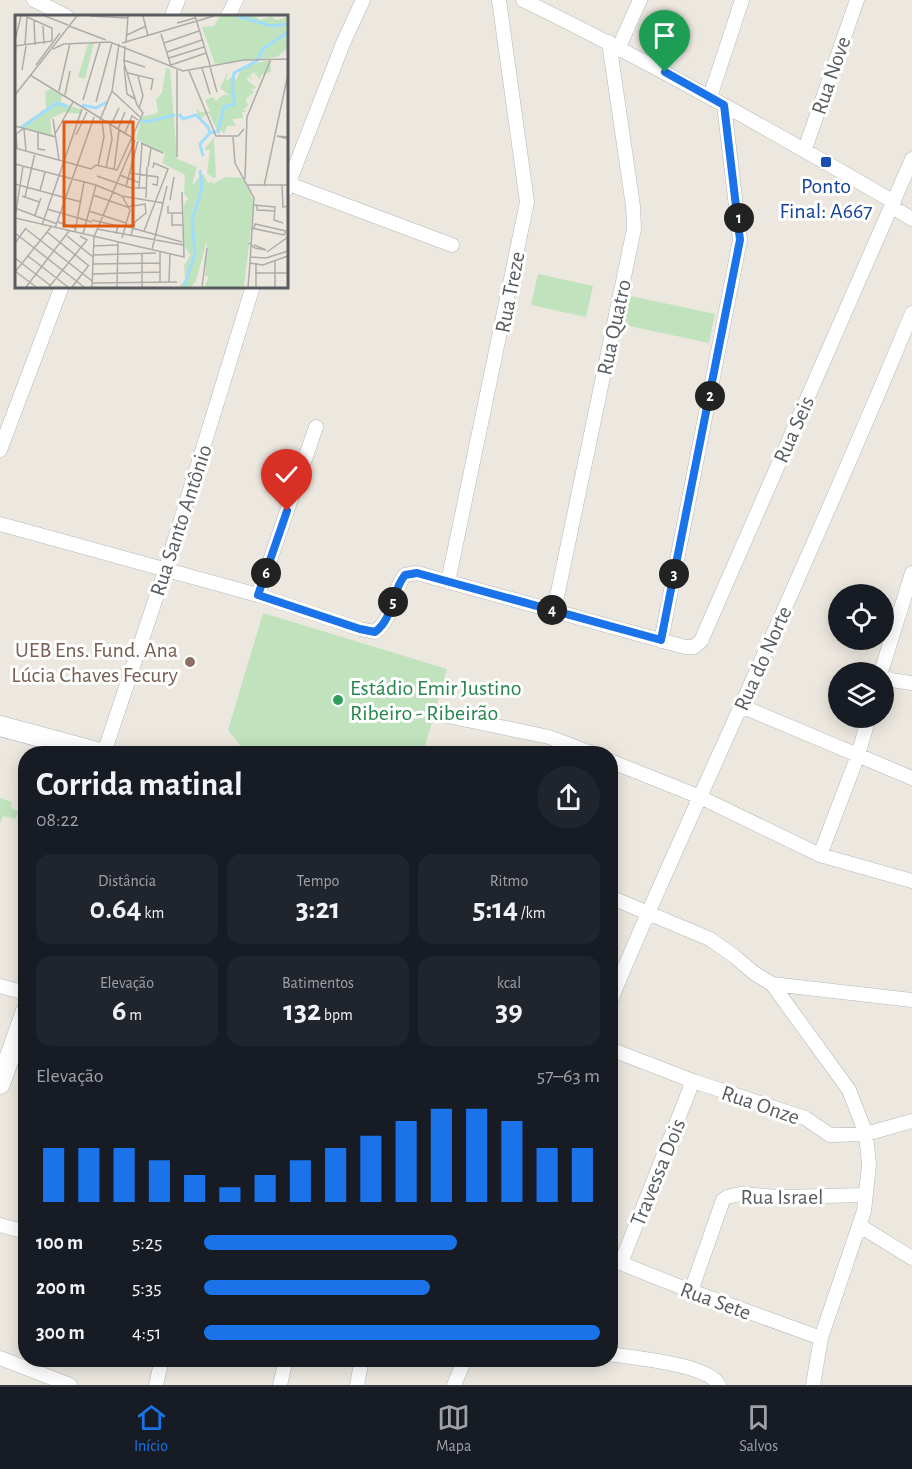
<!DOCTYPE html>
<html lang="pt">
<head>
<meta charset="utf-8">
<style>
  body { margin:0; font-family:"Alegreya Sans",sans-serif; background:#20242c; color:#f1f3f6; height:100vh; display:flex; flex-direction:column; font-size:22px; white-space:nowrap }
  * { box-sizing:border-box; margin:0 }
  p { font-size:20px; color:#9ea1a6 }
  .icon { flex:none; width:33px; height:33px; fill:none; stroke:currentColor; stroke-width:2; stroke-linecap:round; stroke-linejoin:round }
  .map { position:relative; flex:1; overflow:hidden }
  .details { position:absolute; left:18px; top:746px; width:600px; height:621px; display:flex; flex-direction:column; background:#171b24; border-radius:24px; box-shadow:0 3px 15px #0003 }
  .details>* { flex:none }
  .controls { position:absolute; left:828px; top:584px; display:grid; gap:12px }
  .controls a { display:grid; place-items:center; width:66px; height:66px; border-radius:50%; background:#171b24; box-shadow:0 3px 15px #0003; font-size:30px }
  .pin { position:absolute; display:grid; place-items:center; width:51px; height:51px; color:#fff; margin:-62px -26px; border-radius:50% 50% 50% 0; rotate:-45deg; box-shadow:0 0 6px #0007 }
  .pin .icon { rotate:45deg }
  .km { position:absolute; width:30px; height:30px; margin:-15px; border-radius:50%; background:#222; color:#fff; font-size:16px; line-height:30px; text-align:center }
  .round { display:grid; place-items:center; flex:none; width:63px; height:63px; border-radius:32px; background:#20242c }
  .summary { display:flex; align-items:center; justify-content:space-between; height:102px; padding:0 18px }
  h1 { font-size:33px; font-weight:700; line-height:45px }
  .stats { display:grid; grid-template-columns:repeat(3,1fr); gap:9px; height:102px; padding:6px 18px }
  .stats div { display:grid; align-content:center; border-radius:15px; background:#20242c; text-align:center }
  .stats b { font-size:30px; font-weight:700 }
  .stats small { font-size:16px; font-weight:400 }
  .stats p { font-size:16px }
  .chart { height:168px; padding:12px 18px }
  .chart p { display:flex; justify-content:space-between }
  .chart svg { width:100%; height:108px; margin-top:6px; stroke:#1a73e8; stroke-width:6 }
  ul { padding:0 18px; list-style:none; font-size:20px }
  li { display:grid; grid-template-columns:96px 72px 1fr; align-items:center; height:45px }
  li i { height:15px; border-radius:8px; background:#1a73e8 }
  .menu { display:flex; justify-content:space-around; align-items:center; height:84px; border-top:2px solid #363941; background:#171b24; font-size:16px; color:#9ea1a6 }
  .menu a { display:grid; justify-items:center; gap:3px }
  .menu .current { color:#1a73e8 }
  .map>svg:first-child { display:block }
</style>
</head>
<body>
<div class="map">
<svg width="912" height="1385" viewBox="0 0 912 1385">
  <rect width="100%" height="100%" fill="#ece8e0"/>
  <path fill="#c0e3bd" d="M538,274l55,12 -7,31 -55,-12z
    M626,295l89,19 -6,29 -89,-19z
    M263,613l184,56 -24,84h-185l2,-8 -12,-15z
    M0,798l12,4 -1,6 8,4 -4,7 -12,-3 -3,7z"/>
  <g fill="none" stroke-linecap="round" stroke-linejoin="round">
    <g stroke="#b3b7bb" stroke-width="15">
      <path id="street" d="M34,0l32,16
        M523,0c127,62 249,131 371,202
        M172,16l6,-16
        M228,16l8,-16
        M619,47l21,-47
        M710,97l32,-97
        M805,149l52,-149
        M289,184l163,61
        M286,190l58,-149 19,-41
        M892,207l20,12
        M0,450l62,-164
        M0,524l258,71 102,34 15,3c19,-14 16,-40 30,-57l12,-2 268,74h9l7,-6 211,-482
        M448,582l79,-380 -28,-202
        M258,595l58,-168
        M554,611l80,-382 -1,-23 -24,-164
        M661,641l79,-401 -16,-135
        M881,672l31,-99
        M884,679l28,4
        M741,706l171,72
        M438,714l111,23 42,16
        M104,753l62,-185 87,-282
        M610,761l90,36 120,58 92,26
        M820,855l38,-100 11,-38
        M610,897l100,42 24,17 20,17 18,11 140,16
        M772,984l77,106 17,44 3,31 -5,46 -43,127 -8,47
        M0,986l26,7
        M610,1002c41,-99 86,-196 130,-294 59,-131 117,-262 172,-395
        M610,1049l83,32 112,37 25,17 36,-1 46,-13
        M0,1225l26,7
        M860,1226l52,32
        M610,1259l81,32 130,47
        M621,1263l72,-182
        M691,1291l32,-91 4,-3 13,-3 40,3 86,-2
        M610,1354c24,4 98,10 109,31
        M0,1358l70,27
        M156,1385l6,-26
        M280,1385l6,-26
        M357,1385l5,-26
        M454,1385l11,-26"/>
    </g>
    <g stroke="#b2b6bb" stroke-width="21">
      <path id="secondary" d="M0,726l100,27
        M0,1084l26,-73"/>
    </g>
    <use href="#street" stroke="#fff" stroke-width="14"/>
    <use href="#secondary" stroke="#fff" stroke-width="20"/>
  </g>
  <g fill="none" stroke-linecap="round" stroke-linejoin="round">
    <g stroke="#fff" stroke-width="12">
      <path id="route" d="M287,511l-29,84 102,34 15,3c19,-14 16,-40 30,-57l12,-2 244,67 79,-400 -16,-135 -59,-33"/>
    </g>
    <use href="#route" stroke="#1a73e8" stroke-width="8"/>
  </g>
  <rect fill="#1a4fb4" stroke="#fff" stroke-width="2" x="820" y="156" width="12" height="12" rx="3"/>
  <circle fill="#8d6e63" stroke="#fff" stroke-width="2" cx="190" cy="662" r="6"/>
  <circle fill="#2e9e5b" stroke="#fff" stroke-width="2" cx="338" cy="700" r="6"/>
  <g text-anchor="middle" stroke-width="6" stroke-linejoin="round" paint-order="stroke">
    <g font-size="22" fill="#595d61" stroke="#fff">
      <text transform="translate(830 75) rotate(-71)" y="8">Rua Nove</text>
      <text transform="translate(509 292) rotate(-79)" y="8">Rua Treze</text>
      <text transform="translate(613 327) rotate(-78)" y="8">Rua Quatro</text>
      <text transform="translate(793 429) rotate(-66)" y="8">Rua Seis</text>
      <text transform="translate(180 520) rotate(-72)" y="8">Rua Santo Antônio</text>
      <text transform="translate(762 658) rotate(-66)" y="8">Rua do Norte</text>
      <text transform="translate(761 1104) rotate(19)" y="8">Rua Onze</text>
      <text transform="translate(657 1172) rotate(-68)" y="8">Travessa Dois</text>
      <text x="782" y="1204">Rua Israel</text>
      <text transform="translate(716 1300) rotate(20)" y="8">Rua Sete</text>
    </g>
    <g font-size="22" fill="#164399" stroke="#fff">
      <text x="826" y="193">Ponto<tspan x="826" dy="25">Final: A667</tspan></text>
    </g>
    <g font-size="22" fill="#785e54" stroke="#fff" text-anchor="end">
      <text x="178" y="657">UEB Ens. Fund. Ana<tspan x="178" dy="25">Lúcia Chaves Fecury</tspan></text>
    </g>
    <g font-size="22" fill="#27864d" stroke="#fff" text-anchor="start">
      <text x="350" y="695">Estádio Emir Justino<tspan x="350" dy="25">Ribeiro - Ribeirão</tspan></text>
    </g>
  </g>
  <g transform="translate(15 15)">
    <rect width="273" height="273" fill="#ece8e0"/>
    <path d="M205,1h35l5,4 11,-4 5,4 12,-3v31l-11,9 -62,7 -13,-37 12,-1zM79,28l-9,36 -7,-2 10,-33zM255,45l1,12 -10,3 -1,5 -6,-8 -4,3 3,6 -5,-5 -1,4 10,8 -6,1 3,3 -8,7 2,7 -5,3 4,3h-5l1,6 -11,1 4,7h-9l-3,8 -4,-4v7l-11,-24 -10,6 -3,-11 4,4 10,-1 -5,-11 8,-3 3,4 7,-6h6l-9,-7 8,-17 -2,10 7,-5 3,4 6,-13zM151,53l4,1 7,90 20,8 -5,18 11,-11 5,9 4,-2 1,3 13,-7 17,1 11,24 -10,85h-40l5,-11h-4l2,-36 -11,41 -5,6h-12l6,-7 -1,-14 6,-11 -6,-10v-40l4,-7 -4,-4 1,-19 -23,-12 3,-9 -29,-15 6,-22 16,-4 -2,-14 6,-6zM35,74l12,6 -1,7 21,8 -2,4 -16,-2 -14,7 2,17 -33,-9 27,-19 -1,-16zM199,122l2,40 -3,1 -6,-5 3,-23h-6z" fill="#c0e3bd"/>
    <path fill="none" stroke="#a0ddfc" stroke-width="3" d="M222,1l35,10 16,-2M67,90l14,3 11,-6M164,99l4,5 13,-4 12,12 2,6 -10,11 3,12M126,105l5,2 29,-7M7,112l35,-24 11,4M195,118l8,-2 6,-24 11,-3 -3,-16 2,-15 23,-12 6,-12 25,-17M169,272l11,-34 -3,-33 10,-32 -2,-18"/>
    <path fill="none" stroke="#adaca9" stroke-width="1.5" d="M30,1l23,9M75,1l38,2M128,1l5,20M180,1l15,49M19,5l1,25M162,8l18,-5M28,11l1,18M54,11l37,14M146,19l10,32M112,20l19,-9M0,25l6,-24M107,28l92,-27M111,28l2,-27M149,28l35,-12M10,30l2,-28 25,11v13M0,31l37,-5M38,34l11,-5 46,-2 73,29 61,-11 44,-1M152,37l35,-12M154,43l35,-11M108,45l22,7M21,50l24,-32M156,50l35,-12M109,51l3,28 8,5M195,52l7,25M187,53l8,26M7,55l4,-24M162,55v87M174,56l27,65h22l6,-7M113,58l25,6 -2,11M15,60l101,62M123,61l5,20 -4,12M44,76l11,-48M97,76l28,26M0,80l62,-79M50,80l5,-24M68,85l17,-57M81,87l16,-59M38,104l6,41M85,105l12,-29 7,-47M96,110l8,-17M0,111l41,11M9,114l2,22M103,114l7,-17M23,118v16l7,1M110,118l7,-17 6,4M40,119l18,-32M61,120l11,-23M218,122l2,26 19,35 -4,65M273,122l-11,-1 11,3M126,128l22,10M0,133l76,21 5,-4 21,5 26,-57 -6,-8 -13,-42 1,-17M2,134l-1,-15 7,-5M0,149l81,21 26,11 41,7M8,151l-8,52 169,39 -2,-65M83,151l6,-29 -2,-16M133,152l3,-19M91,153l6,-29 -2,-14M99,155l5,-40M115,158l28,4 -1,8 -5,-1M105,160l20,8M82,161l34,12h15M230,164l2,-62 24,-58M0,169l66,18M233,170h40M267,170l1,22 5,-1M111,171l12,-45M249,171l24,-112M124,173l3,-45M25,176l5,-19M78,180l34,12 18,-3 1,9 -11,9 -4,13M7,181l17,6M10,182l10,-44M131,183l1,-31M155,185l4,-23M239,190l21,2 -1,13 9,3M153,191v7h14M242,191v4l18,1M0,193l42,16M32,194l45,13M74,196l37,12M157,199v11h10M20,200l6,-17M77,205l26,6 -2,8M43,207l17,6M27,210l40,-116M110,211l57,16M40,213l39,-111M236,213l33,7 2,-4 -31,-7 -1,4M11,214l66,52M82,214l86,16M129,216l24,-62 -14,-6 -1,5M32,217l42,34M60,217l9,-50M0,218l69,54M68,219l13,-49M52,221l26,21M107,223l8,-28 -8,-14M0,228l11,-15M234,228l6,5 11,2 -12,-5M78,231l25,-1M137,235l15,-64M252,237l21,-15M78,240l63,-2M13,241l40,31M236,242l15,1 22,-7M0,243l36,28M235,248l13,2 25,-9M241,248v24M78,249l67,-1M0,256l21,16M0,257l36,-45M240,258h33M78,259l67,-2M145,267v-30M154,267l1,-28M77,268l85,-1M11,272l43,-56M34,272l38,-47 -7,-4M57,272l17,-22M77,272l2,-50 41,-97M102,272l1,-45M127,272v-34M187,272l5,-39M233,272l2,-24M260,272v-26"/>
    <path fill="#e15910" fill-opacity="0.15" stroke="#e15910" stroke-width="3" d="M49,107h69v104h-69z"/>
    <rect width="273" height="273" fill="none" stroke="#595d61" stroke-width="3"/>
  </g>
</svg>
<div class="controls">
<a><svg class="icon" aria-label="locate" viewBox="0 0 24 24"><circle cx="12" cy="12" r="6"/><path d="M12 2v4M12 18v4M2 12h4M18 12h4"/></svg></a>
<a><svg class="icon" aria-label="layers" viewBox="0 0 24 24"><path d="M12 4l9 5-9 5-9-5zM3 14l9 5 9-5"/></svg></a>
</div>
<div class="pin" style="left:665px;top:72px;background:#1e9e55"><svg class="icon" aria-label="arrive" viewBox="0 0 24 24"><path d="M6 21V4h12l-3 4 3 4H6"/></svg></div>
<div class="pin" style="left:287px;top:511px;background:#d93025"><svg class="icon" aria-label="check" viewBox="0 0 24 24"><path d="M5 12l5 5 9-10"/></svg></div>
<b class="km" style="left:739px;top:218px">1</b>
<b class="km" style="left:710px;top:396px">2</b>
<b class="km" style="left:674px;top:574px">3</b>
<b class="km" style="left:552px;top:610px">4</b>
<b class="km" style="left:393px;top:602px">5</b>
<b class="km" style="left:266px;top:573px">6</b>
<section class="details">
<div class="summary"><div><h1>Corrida matinal</h1><p>08:22</p></div><a class="round"><svg class="icon" aria-label="share" viewBox="0 0 24 24"><path d="M12 15V3M7 8l5-5 5 5M5 13v7h14v-7"/></svg></a></div>
<div class="stats">
<div><p>Distância</p><b>0.64<small> km</small></b></div>
<div><p>Tempo</p><b>3:21</b></div>
<div><p>Ritmo</p><b>5:14<small> /km</small></b></div>
</div>
<div class="stats">
<div><p>Elevação</p><b>6<small> m</small></b></div>
<div><p>Batimentos</p><b>132<small> bpm</small></b></div>
<div><p>kcal</p><b>39</b></div>
</div>
<div class="chart"><p><span>Elevação</span>57–63 m</p>
<svg viewBox="0 0 160 44" preserveAspectRatio="none"><path d="M5 44V22M15 44V22M25 44V22M35 44V27M45 44V33M55 44V38M65 44V33M75 44V27M85 44V22M95 44V17M105 44V11M115 44V6M125 44V6M135 44V11M145 44V22M155 44V22"/></svg>
</div>
<ul>
<li><b>100 m</b>5:25<i style="width:64%"></i></li>
<li><b>200 m</b>5:35<i style="width:57%"></i></li>
<li><b>300 m</b>4:51<i style="width:100%"></i></li>
</ul>
</section>
</div>
<nav class="menu">
<a class="current"><svg class="icon" aria-label="home" viewBox="0 0 24 24"><path d="M3 11l9-7 9 7M6 9v11h12V9"/></svg>Início</a>
<a><svg class="icon" aria-label="map" viewBox="0 0 24 24"><path d="M3 6l6-2 6 2 6-2v14l-6 2-6-2-6 2zM9 4v14M15 6v14"/></svg>Mapa</a>
<a><svg class="icon" aria-label="saved" viewBox="0 0 24 24"><path d="M7 4h10v16l-5-4-5 4z"/></svg>Salvos</a>
</nav>
</body>
</html>
